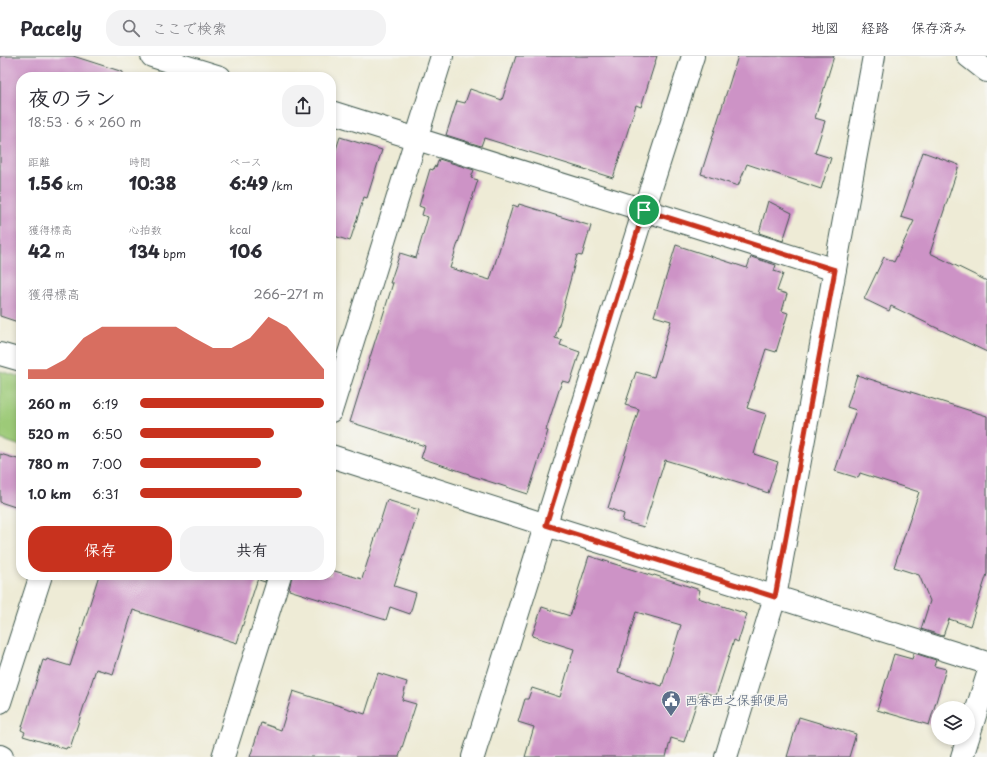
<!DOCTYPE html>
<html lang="ja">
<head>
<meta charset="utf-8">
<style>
  body { margin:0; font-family:"Playpen Sans","Klee One",sans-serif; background:#f2f2f3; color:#2b2b33; height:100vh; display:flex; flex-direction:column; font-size:15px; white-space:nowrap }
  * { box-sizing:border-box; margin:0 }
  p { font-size:13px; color:#7c7c81 }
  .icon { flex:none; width:22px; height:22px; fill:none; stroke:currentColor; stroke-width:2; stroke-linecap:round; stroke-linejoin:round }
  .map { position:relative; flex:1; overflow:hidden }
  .sheet { position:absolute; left:16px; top:16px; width:320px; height:508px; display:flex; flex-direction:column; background:#fff; border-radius:16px; box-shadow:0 2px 6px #0003 }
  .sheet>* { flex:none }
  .tools { position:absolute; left:931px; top:645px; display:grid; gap:8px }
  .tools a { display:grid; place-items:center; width:44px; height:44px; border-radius:50%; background:#fff; box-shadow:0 2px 6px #0003; font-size:20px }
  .pin { position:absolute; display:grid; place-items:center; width:34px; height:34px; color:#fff; margin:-17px; border:2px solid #fff; border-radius:50%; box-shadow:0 1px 4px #0007 }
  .round { display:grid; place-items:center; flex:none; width:42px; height:42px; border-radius:16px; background:#f2f2f3 }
  .overview { display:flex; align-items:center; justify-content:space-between; height:68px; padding:0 12px }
  h1 { font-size:22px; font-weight:800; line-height:30px }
  .figures { display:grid; grid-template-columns:repeat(3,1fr); gap:6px; height:68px; padding:4px 12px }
  .figures div { display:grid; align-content:center }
  .figures b { font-size:17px; font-weight:800 }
  .figures small { font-size:11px; font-weight:400 }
  .figures p { font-size:11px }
  .chart { height:112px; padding:8px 12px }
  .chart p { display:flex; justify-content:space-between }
  .chart svg { width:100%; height:72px; margin-top:4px; fill:#c8321e; opacity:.7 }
  .button { display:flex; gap:8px; margin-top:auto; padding:8px 12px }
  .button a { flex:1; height:46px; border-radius:16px; background:#c8321e; color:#fff; font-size:16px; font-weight:800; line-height:46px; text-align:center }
  .button a+a { background:#f2f2f3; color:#2b2b33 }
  ul { padding:0 12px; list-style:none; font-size:13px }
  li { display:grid; grid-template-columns:64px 48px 1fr; align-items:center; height:30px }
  li i { height:10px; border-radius:5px; background:#c8321e }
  header { display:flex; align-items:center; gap:24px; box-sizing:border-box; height:56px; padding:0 20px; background:#fff; border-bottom:1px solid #e1e1e2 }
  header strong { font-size:19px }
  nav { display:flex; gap:22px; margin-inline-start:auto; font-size:14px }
  .search { width:280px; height:36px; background:#f2f2f3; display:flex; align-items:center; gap:10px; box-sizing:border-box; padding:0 14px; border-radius:16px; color:#7c7c81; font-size:15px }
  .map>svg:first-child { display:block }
</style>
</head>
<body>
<header>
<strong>Pacely</strong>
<div class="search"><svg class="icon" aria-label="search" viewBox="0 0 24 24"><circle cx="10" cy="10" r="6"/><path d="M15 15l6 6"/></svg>ここで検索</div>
<nav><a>地図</a><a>経路</a><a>保存済み</a></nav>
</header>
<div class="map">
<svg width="987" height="701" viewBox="0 0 987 701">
  <rect width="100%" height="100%" fill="#f6f6f2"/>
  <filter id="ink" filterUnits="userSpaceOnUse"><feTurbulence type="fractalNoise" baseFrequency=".025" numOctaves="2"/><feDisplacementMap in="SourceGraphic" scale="8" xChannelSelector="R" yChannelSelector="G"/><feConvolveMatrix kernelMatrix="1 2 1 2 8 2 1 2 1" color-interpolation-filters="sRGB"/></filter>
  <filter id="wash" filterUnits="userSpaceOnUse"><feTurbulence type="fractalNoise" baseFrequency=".012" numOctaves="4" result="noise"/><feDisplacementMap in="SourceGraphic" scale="16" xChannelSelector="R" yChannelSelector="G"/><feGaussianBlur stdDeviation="0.9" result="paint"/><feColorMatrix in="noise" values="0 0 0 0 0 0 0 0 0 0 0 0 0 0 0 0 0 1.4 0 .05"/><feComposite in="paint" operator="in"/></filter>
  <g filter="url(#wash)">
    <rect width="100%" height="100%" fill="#eeebd6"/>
    <path fill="#9dca78" stroke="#5e8456" d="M0,315l21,6v69l-21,-7z"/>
    <g id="blocks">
      <path fill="#cd93c6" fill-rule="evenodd" d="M0,0h73l50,16v5h-102v246l-21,-7z
        M516,0h141l-16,51 -5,-2 -23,73 -129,-40 -3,8 -35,-11 11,-34 8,2 5,-14 32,11z
        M738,0h96l-19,62 10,3 -10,32 16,5 -10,31 -74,-25 -9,22 -37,-12z
        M340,81l42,13 -15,48 -3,-1 -14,44 -19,-6v-70z
        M923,96l36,13 -29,88 57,28v71l-96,-46 -2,5 -25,-12 20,-42 10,5 20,-41 -13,-4z
        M439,103l35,11 -3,8 7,2 -28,88 40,12 23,-75 5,2 1,-3 72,22 -9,30 -5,-1 -13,48 1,1 -10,34 7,2 -2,5 20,7 -10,31 -8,-2 -16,49 2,1 -20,63 -59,-19v-1l-48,-16 4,-12 -75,-24 43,-139h-3l10,-30 16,5 12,-41 -6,-2 2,-7 -5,-2 11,-37 3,1 1,-4 2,1z
        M768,145l24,12 -9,28 -24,-8z
        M676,189l71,23 4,-11 25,8 -2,6 9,3 -6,17 10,3 -5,17 6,2 -12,39 -10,-3 -19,59 19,6 -12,40 24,8 -10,31 -20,-7v-1l-83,-25 -21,67 -22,-6 2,-7 -16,-6 31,-99 -14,-4 11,-33 18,5 17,-56 -17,-5z
        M857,319l130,41v158l-17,52 -21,-7 -6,17 -22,-7 9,-28 -11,-26 -25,-8 25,-75 -59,-19 -2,5 -23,-7 21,-61 -9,-3z
        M0,398l21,6v49l-21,-7z
        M387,444l32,10 -25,76 22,7 -6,21 -20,-7 -4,13 -97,-30 3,-15h39v-5l31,9z
        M589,500l64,20 1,-1 46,15 -2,8 49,16 -9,28 -4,-2 -18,56 -13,-4v1l-3,-1 -16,50 -13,-4 -5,19h-141l9,-30 -16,-5 7,-23h3l4,-11 28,9 14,-48 -42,-13 10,-29 28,9zM636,556l45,13 -19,61 -44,-14z
        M99,519h168l-2,7 -6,-2v-5l-22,68 -104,-33 -20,64 -17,-5 -26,79 -3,-1 -1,2 -43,-13 2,-4 -4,-2 22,-70 3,1 1,-2 23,7z
        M914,597l22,7 -2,6 12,3 -17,56 -52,-15 17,-56 18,5z
        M378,617l29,9 -5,18 14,4 -17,53h-149l11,-34 20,7 12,-39 72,23z
        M799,661l57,17 -7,23h-62z"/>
    </g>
  </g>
  <g filter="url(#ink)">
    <use href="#blocks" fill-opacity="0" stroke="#3e574c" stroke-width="1"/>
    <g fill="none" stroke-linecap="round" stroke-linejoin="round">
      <g stroke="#3e574c" stroke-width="24">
        <path id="street" d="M968,0l19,15
          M0,298l21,6
          M331,355l111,-355
          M968,682l19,-61
          M223,701l57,-182
          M473,701l171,-547 49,-154
          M962,701l6,-19"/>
      </g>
      <g stroke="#3e574c" stroke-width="24">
        <path id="secondary" d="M152,0l68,21
          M331,56l504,158
          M331,400l215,69 441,138
          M0,646l41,-127
          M0,700l2,1
          M726,701l49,-160 99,-541"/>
      </g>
      <use href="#street" stroke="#fff" stroke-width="22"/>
      <use href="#secondary" stroke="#fff" stroke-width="22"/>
    </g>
  </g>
  <g fill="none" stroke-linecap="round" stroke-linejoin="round" filter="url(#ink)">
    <g stroke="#fff" stroke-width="8">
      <path id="route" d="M644,154l191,60 -60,327 -229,-72z"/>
    </g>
    <use href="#route" stroke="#c8321e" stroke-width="5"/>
  </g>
  <defs>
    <g id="civic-pin" transform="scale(1)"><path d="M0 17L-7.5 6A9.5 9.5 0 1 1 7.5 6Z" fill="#5c6f8a" stroke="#f6f6f2"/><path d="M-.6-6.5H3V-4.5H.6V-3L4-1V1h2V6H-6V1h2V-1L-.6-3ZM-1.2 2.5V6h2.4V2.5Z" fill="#fff"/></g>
  </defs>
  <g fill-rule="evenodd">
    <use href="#civic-pin" x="671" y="644"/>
  </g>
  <g text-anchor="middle" stroke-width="3" stroke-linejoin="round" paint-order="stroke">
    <g font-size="13" fill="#4e5e75" stroke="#f6f6f2" text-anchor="start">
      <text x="685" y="649">西春西之保郵便局</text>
    </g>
  </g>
</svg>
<div class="tools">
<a><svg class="icon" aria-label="layers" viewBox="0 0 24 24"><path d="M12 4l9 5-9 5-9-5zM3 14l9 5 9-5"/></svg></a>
</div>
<div class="pin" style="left:644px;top:154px;background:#1e9e55"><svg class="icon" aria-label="arrive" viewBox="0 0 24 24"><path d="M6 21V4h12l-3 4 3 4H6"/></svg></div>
<section class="sheet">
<div class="overview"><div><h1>夜のラン</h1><p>18:53 · 6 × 260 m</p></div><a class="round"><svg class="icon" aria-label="share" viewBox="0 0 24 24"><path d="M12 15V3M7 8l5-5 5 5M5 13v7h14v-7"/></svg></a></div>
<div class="figures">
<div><p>距離</p><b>1.56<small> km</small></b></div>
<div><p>時間</p><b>10:38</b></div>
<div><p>ペース</p><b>6:49<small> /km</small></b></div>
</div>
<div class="figures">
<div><p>獲得標高</p><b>42<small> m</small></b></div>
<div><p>心拍数</p><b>134<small> bpm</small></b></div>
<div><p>kcal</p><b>106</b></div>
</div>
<div class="chart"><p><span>獲得標高</span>266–271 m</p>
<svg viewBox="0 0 160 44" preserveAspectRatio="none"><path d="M0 44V38L10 38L20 32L30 19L40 12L50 12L60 12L70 12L80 12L90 19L100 25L110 25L120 19L130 6L140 12L150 25L160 38V44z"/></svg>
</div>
<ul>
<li><b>260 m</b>6:19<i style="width:100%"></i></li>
<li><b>520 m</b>6:50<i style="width:73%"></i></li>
<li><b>780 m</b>7:00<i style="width:66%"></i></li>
<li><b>1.0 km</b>6:31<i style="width:88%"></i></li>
</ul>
<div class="button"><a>保存</a><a>共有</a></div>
</section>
</div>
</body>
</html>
